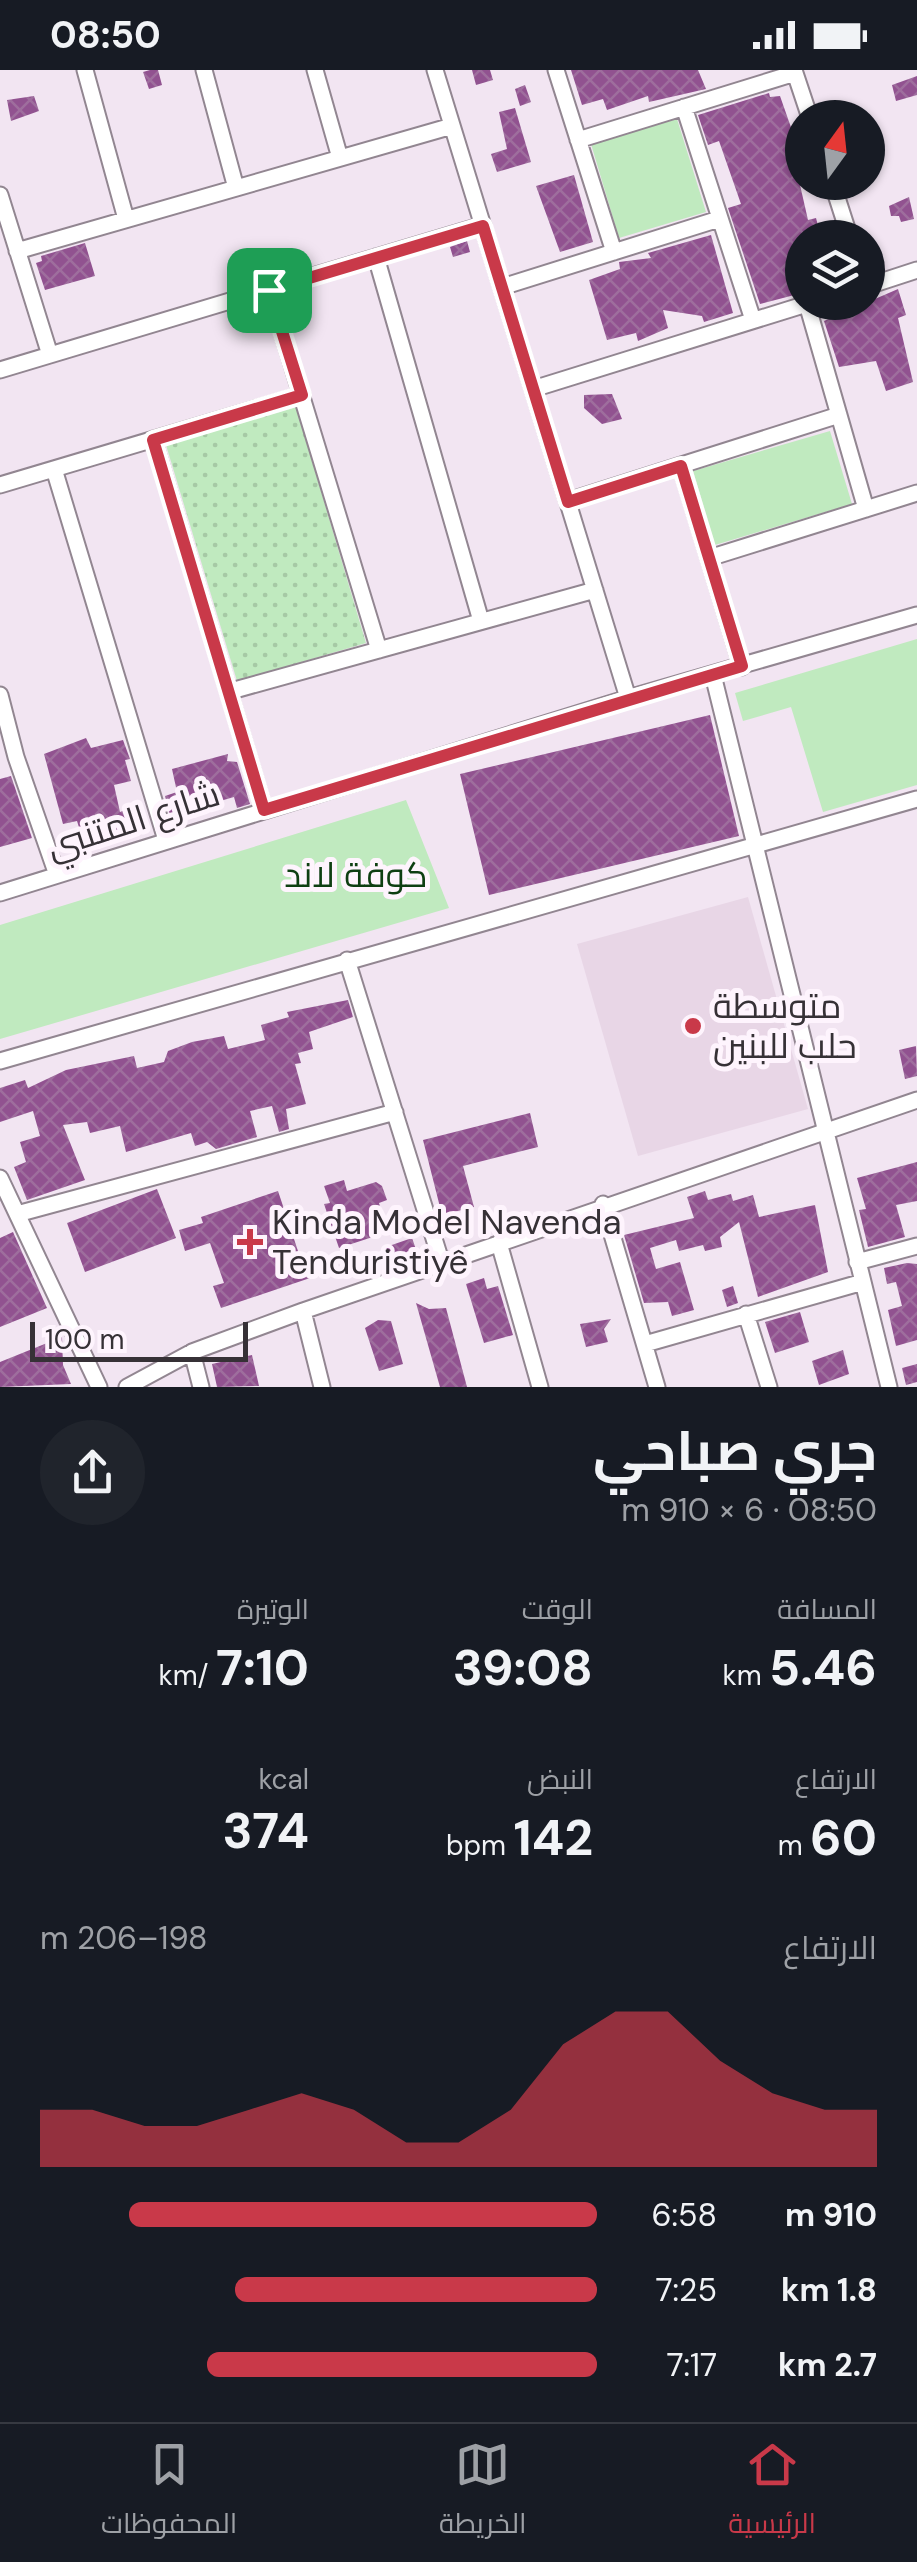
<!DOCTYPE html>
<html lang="ar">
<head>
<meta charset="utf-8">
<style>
  body { margin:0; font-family:"DM Sans",Cairo,sans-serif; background:#20242c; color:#f1f3f6; direction:rtl; height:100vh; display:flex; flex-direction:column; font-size:38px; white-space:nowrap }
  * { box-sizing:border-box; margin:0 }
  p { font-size:32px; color:#9ea1a6 }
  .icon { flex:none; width:55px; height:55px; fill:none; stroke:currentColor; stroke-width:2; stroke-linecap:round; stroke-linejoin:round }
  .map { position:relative; height:1317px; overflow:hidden; direction:ltr }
  .details { display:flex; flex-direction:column; background:#171b24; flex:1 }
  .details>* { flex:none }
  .needle { width:65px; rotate:15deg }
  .controls { position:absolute; left:785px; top:30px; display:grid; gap:20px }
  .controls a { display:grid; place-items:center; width:100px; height:100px; border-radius:50%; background:#171b24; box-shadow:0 2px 8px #0004; font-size:50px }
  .scale { position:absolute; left:30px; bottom:25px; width:218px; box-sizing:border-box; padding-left:10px; border:5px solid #363136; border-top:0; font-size:28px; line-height:35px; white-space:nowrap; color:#363136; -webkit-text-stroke:8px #fef4fd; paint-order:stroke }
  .pin { position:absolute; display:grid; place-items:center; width:85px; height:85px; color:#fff; margin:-42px; border-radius:20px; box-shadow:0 5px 15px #0006 }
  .round { display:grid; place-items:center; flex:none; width:105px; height:105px; border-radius:52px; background:#20242c }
  .summary { display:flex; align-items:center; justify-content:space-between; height:170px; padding:0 40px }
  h1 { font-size:55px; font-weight:700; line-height:75px }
  .metrics { display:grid; grid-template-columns:repeat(3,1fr); gap:15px; height:170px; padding:10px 40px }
  .metrics div { display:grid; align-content:center }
  .metrics b { font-size:50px; font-weight:700 }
  .metrics small { font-size:28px; font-weight:400 }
  .metrics p { font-size:28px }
  .chart { height:280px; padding:20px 40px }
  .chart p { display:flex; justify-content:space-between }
  .chart svg { width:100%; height:180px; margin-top:10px; fill:#c93949; opacity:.7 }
  ul { padding:0 40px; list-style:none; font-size:32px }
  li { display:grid; grid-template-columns:160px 120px 1fr; align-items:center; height:75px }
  li i { height:25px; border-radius:12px; background:#c93949 }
  .status { display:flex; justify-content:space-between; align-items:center; height:70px; padding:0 50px; background:#171b24; direction:ltr }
  .status svg { height:28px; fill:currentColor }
  .tabs { display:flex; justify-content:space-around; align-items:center; height:140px; border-top:2px solid #363941; background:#171b24; font-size:28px; color:#9ea1a6 }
  .tabs a { display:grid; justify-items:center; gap:5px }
  .tabs .on { color:#c93949 }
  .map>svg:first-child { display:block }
</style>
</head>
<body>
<div class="status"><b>08:50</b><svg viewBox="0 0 49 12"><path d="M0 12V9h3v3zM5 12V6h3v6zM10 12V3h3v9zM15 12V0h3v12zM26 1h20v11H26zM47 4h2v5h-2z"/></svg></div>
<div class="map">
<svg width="917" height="1317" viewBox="0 0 917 1317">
  <defs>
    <pattern id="grass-dots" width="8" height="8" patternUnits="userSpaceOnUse" patternTransform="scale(2.5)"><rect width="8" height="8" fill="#c0eabf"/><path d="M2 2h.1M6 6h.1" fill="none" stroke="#a6c9a5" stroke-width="1.8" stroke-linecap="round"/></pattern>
    <pattern id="building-cross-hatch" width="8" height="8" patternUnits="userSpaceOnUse" patternTransform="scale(2.5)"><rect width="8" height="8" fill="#915290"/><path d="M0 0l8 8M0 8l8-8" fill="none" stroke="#9e6e9d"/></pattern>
  </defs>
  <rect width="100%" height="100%" fill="#f2e5f2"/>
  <path fill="#e8d6e6" d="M748,827l60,212 -170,47 -61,-212z"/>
  <path fill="url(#grass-dots)" d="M296,337l70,236 -129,38 -71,-236z"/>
  <path fill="#c0eabf" d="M677,49l29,93 -87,26 -28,-94z
    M830,361l22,73 -137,41 -22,-74z
    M917,569v146l-94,27 -32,-105 -48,14 -8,-28z
    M406,730l43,108 -449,131v-114z"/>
  <path fill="url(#building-cross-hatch)" d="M150,0h8l4,15 -13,4 -6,-17z
    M472,0h18l3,10 -17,5z
    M571,0h127l8,19 -57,13 -1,-6 -41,14 -4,-11 -21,6z
    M917,6v19l-21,6 -4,-16z
    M525,15l6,17 -11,4 -5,-17z
    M769,23l1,4 10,-1 20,57 -7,1 15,66 8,-2 4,15 -18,5v55l-42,11 -32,-96 13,-4 -22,-63 -11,4 -10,-30z
    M34,26l5,15 -28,10 -4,-21z
    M515,38l16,54 -34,10 -6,-18 16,-5 -8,-37z
    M574,105l19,67 -33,10 -24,-66z
    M909,127l5,22 -13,3 -2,-6h-8l-2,-10z
    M711,165l22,78 -29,9 -2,-6 -39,-6 5,18 -30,13 -2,-8 -29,7 -18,-60 31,-11 -1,-7 32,-4 -3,-5z
    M467,171l3,11 -17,5 -3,-10z
    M85,173l10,33 -50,14 -9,-27 6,-2 -1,-5z
    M898,219l8,26 -8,3 15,64 -27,9 -10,-30 -37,6 -15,-46z
    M612,324l10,25 -20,5 -18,-16v-13z
    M710,645l29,121 -250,59 -29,-121z
    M86,668l5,10 32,-8 7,19 -5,1 6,21 -17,4 6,27 12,-5 5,18 -36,15 -2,-5 -16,5 -6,-19 -14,3 -19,-70z
    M228,684l-1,7 10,1 13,42 -13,4 -3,-11 -52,15 1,8 -11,2 -7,-26 12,-4 -5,-23z
    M11,706l21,62 -32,9v-68z
    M348,930l5,17 -44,15 4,17 -15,4 3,10 -6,1 11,40 -20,5 3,20 -10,3 -7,-26 -22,5 7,26 -41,12 -9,-7 -12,4 -4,-13 -65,19 -6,-26 -30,7 -3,-11 -24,3 22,55 -58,20 -13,-33 12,-5 -6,-20 20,-6 -7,-25 -33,11v-34l25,-8 3,8 38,-18 68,-14 3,12 27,-6 4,-11 24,-9 32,-6 4,13 37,-9 -4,-15 28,-8 -2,-5z
    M916,976l1,30 -12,3 -6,-29z
    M530,1043l8,34 -75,19 11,41 -32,8 -19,-75z
    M917,1092v39l-21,4 9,32 -37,10 -9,-37 7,-1 -9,-31z
    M344,1110l3,11 29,-9 6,4 5,14 -8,3 9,29 -49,16 -15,-44 6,-1 -6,-17z
    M157,1119l19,49 -91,34 -18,-49z
    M278,1121l22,66 5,-2 8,22 -92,31 -8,-22 11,-3 -14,-40 -25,8 -6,-21 24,-7 -2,-6z
    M705,1121l3,9 23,-6 2,7 20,-6 6,22 56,-12 13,67 -70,25 -19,-75 -19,15 2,10 -17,4 -2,-6 -24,6 -3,-11 -26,8 6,21 24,-7 14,48 -22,6 -4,-14 -24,1 -20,-68 70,-17 -7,-21z
    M13,1162l34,76 -47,19v-89z
    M412,1168l6,17 -26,9 -6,-17z
    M907,1193l10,1v76l-21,6 -8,-36 14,-4 -6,-24 -9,2 -3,-16z
    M484,1208l3,11 11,-3 15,49 -29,8 -18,-59z
    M733,1216l5,17 -11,4 -5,-17z
    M416,1233l13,6 17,-1 21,79h-27z
    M800,1242l9,30 -34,11 -10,-31z
    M611,1249l-7,10 4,13 -22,5 -6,-23z
    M378,1250l13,1 12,43 -24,7 -14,-43z
    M62,1267l1,28 8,19 -71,3v-25z
    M843,1280l6,24 -30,11 -7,-24z
    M252,1285l7,31 -42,1 -5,-23z
    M917,1294v18l-11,3 -4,-17z"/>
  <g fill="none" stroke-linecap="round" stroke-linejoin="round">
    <g stroke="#928691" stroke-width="19">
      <path id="minor" d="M85,0l41,149
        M204,0l32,118
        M315,0l25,88
        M435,0l193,628
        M556,0l58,182
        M794,0l16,48
        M684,37l69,213
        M578,70l217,-67
        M832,112l18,56
        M0,125l50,160
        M17,181l435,-125
        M376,187l105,364
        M868,216l49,-16
        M502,217l217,-68
        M269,219l110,361
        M807,234l59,205
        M0,300l483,-145
        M533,319l280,-87
        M153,369l111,371
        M681,396l61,201
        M54,399l112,371
        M0,415l302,-90
        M568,431l271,-86
        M709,488l208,-65
        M713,605l176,712
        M231,621l364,-101
        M0,625l16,62 41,118
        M0,823l628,-195 289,-83
        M347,890l95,304
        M0,991l917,-262
        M0,1108l99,209
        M603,1134l54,183
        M17,1144l378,-102
        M499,1173l41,144
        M857,1192l60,-16
        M303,1241l19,76
        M746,1244l23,73
        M645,1274l218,-62
        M192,1282l9,35
        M127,1317l65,-35 111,-41 614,-211"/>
    </g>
    <use href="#minor" stroke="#fff" stroke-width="15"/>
  </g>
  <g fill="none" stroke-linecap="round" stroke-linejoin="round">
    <g stroke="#fff" stroke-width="20">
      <path id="route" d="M483,156l85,276 113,-36 61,200 -478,144 -111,-370 149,-45 -33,-105z"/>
    </g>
    <use href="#route" stroke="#c93949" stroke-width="12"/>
  </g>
  <g fill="#c93949" stroke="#fef4fd" stroke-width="4">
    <circle cx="693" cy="956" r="10"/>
    <path d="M245 1157h10v10h10v10h-10v10h-10v-10h-10v-10h10z"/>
  </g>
  <g text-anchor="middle" stroke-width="10" stroke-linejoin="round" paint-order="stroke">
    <g font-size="35" fill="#363136" stroke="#fef4fd">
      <text transform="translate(133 750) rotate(-18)" y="12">شارع المتنبي</text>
    </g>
    <g font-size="35" fill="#0e3f12" stroke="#fef4fd">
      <text x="356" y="817">كوفة لاند</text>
    </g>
    <g font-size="35" fill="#363136" stroke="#fef4fd" text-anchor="start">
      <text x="713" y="948">متوسطة<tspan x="713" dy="40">حلب للبنين</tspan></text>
      <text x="272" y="1164">Kinda Model Navenda<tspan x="272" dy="40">Tenduristiyê</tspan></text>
    </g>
  </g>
</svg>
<div class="controls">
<a><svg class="needle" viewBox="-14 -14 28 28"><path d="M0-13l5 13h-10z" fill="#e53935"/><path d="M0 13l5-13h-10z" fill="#9ea1a6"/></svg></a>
<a><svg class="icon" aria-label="layers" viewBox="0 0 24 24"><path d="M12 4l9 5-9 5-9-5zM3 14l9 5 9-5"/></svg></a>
</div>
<div class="scale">100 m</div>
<div class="pin" style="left:269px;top:220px;background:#1e9e55"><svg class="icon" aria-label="arrive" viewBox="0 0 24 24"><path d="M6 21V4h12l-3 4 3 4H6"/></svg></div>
</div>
<section class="details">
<div class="summary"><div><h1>جري صباحي</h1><p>08:50 · 6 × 910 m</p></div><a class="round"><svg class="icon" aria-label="share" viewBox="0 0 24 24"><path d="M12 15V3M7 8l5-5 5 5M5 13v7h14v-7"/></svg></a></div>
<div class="metrics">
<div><p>المسافة</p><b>5.46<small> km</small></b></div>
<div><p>الوقت</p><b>39:08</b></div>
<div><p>الوتيرة</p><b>7:10<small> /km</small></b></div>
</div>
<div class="metrics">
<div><p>الارتفاع</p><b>60<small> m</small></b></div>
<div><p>النبض</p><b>142<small> bpm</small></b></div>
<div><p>kcal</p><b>374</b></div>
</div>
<div class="chart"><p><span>الارتفاع</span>198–206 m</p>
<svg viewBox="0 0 160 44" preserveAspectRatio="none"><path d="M0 44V30L10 30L20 34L30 34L40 30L50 26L60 30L70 38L80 38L90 30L100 14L110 6L120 6L130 18L140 26L150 30L160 30V44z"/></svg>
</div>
<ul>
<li><b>910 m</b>6:58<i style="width:84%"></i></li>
<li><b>1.8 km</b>7:25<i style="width:65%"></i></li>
<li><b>2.7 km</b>7:17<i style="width:70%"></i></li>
</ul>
</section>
<nav class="tabs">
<a class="on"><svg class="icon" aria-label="home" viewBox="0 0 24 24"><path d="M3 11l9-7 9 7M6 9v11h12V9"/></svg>الرئيسية</a>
<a><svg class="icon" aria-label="map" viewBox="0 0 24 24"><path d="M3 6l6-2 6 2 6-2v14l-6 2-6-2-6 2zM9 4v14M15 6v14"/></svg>الخريطة</a>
<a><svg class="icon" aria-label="saved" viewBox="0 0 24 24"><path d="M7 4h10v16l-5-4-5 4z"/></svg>المحفوظات</a>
</nav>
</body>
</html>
